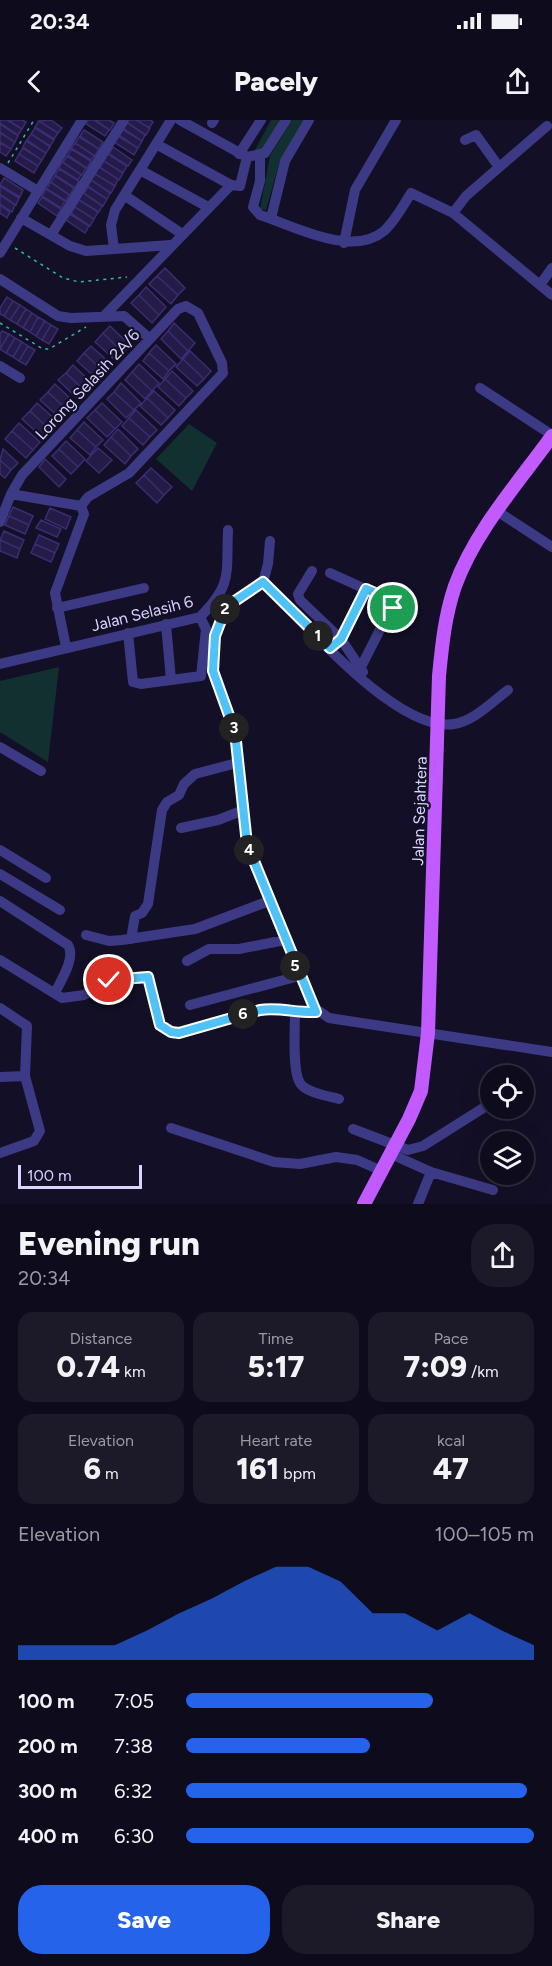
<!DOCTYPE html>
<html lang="en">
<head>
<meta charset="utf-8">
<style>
  body { margin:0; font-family:Figtree,sans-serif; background:#1c1929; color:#f1f3f6; height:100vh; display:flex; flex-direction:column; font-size:22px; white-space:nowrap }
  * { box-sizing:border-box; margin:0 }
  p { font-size:20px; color:#9b9ba3 }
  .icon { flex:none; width:33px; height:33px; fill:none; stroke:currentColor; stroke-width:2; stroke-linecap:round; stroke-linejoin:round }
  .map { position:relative; height:1084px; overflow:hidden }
  .side { display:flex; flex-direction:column; background:#0e0b1c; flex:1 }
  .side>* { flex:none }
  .fabs { position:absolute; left:480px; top:945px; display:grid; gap:12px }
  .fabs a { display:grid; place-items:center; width:54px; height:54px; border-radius:50%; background:#0e0b1c; box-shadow:0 6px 24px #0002,0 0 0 2px #2e2b3b; font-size:30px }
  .scale { position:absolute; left:18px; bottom:15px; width:124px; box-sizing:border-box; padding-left:6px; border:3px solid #d9d4ff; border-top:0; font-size:16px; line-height:21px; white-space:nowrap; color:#d9d4ff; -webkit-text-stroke:4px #130f26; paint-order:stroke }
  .pin { position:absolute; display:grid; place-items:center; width:51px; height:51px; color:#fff; margin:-26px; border:3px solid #fff; border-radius:50%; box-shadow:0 2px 6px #0007 }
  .km { position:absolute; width:30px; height:30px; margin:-15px; border-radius:50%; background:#222; color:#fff; font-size:16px; line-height:30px; text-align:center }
  .round { display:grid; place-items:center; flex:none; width:63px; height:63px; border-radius:24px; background:#1c1929 }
  .head { display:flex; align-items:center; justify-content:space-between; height:102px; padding:0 18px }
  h1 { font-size:33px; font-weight:800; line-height:45px }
  .stats { display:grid; grid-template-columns:repeat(3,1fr); gap:9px; height:102px; padding:6px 18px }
  .stats div { display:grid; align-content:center; border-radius:15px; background:#1c1929; text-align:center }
  .stats b { font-size:30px; font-weight:800 }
  .stats small { font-size:16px; font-weight:400 }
  .stats p { font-size:16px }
  .chart { height:168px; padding:12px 18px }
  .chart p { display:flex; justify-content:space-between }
  .chart svg { width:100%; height:108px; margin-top:6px; fill:#2563eb; opacity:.7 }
  .cta { display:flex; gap:12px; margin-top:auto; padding:12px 18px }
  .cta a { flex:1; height:69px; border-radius:24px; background:#2563eb; color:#fff; font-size:24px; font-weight:800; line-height:69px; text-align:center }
  .cta a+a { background:#1c1929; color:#f1f3f6 }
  ul { padding:0 18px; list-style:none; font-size:20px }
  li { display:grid; grid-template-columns:96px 72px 1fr; align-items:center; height:45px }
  li i { height:15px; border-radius:8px; background:#2563eb }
  .status { display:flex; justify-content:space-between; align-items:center; height:42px; padding:0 30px; background:#0e0b1c; direction:ltr }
  .status svg { height:16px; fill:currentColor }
  header { display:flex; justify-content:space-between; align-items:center; height:78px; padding:0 18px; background:#0e0b1c; font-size:27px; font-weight:800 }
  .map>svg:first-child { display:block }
</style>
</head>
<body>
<div class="status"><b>20:34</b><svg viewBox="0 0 49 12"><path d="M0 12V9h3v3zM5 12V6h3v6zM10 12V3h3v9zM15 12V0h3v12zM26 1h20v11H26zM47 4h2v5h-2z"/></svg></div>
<header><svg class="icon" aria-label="back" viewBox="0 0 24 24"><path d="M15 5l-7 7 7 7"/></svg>Pacely<svg class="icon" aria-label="share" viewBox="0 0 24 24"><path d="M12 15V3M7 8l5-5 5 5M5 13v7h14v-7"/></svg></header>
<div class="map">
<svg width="552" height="1084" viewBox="0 0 552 1084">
  <rect width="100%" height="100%" fill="#130f26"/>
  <path fill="#12302f" d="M271,0h10l-20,31 -6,-1z
    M292,0h11l-23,40 -14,50 -6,-1 10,-53z
    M189,304l28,19 -25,48 -36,-32z
    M59,547l-11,95 -48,-30v-51z"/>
  <path fill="#241b47" stroke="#3b2d73" stroke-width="1.5" d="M0,0h7l15,9 -4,6 -18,-12z
    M8,0h14l4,2 -4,7z
    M51,0l11,8 -4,5 -19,-12z
    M88,0h6l15,10 -4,6 -19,-12z
    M95,0h14l5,3 -4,7z
    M128,0h8l14,8 -4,7 -19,-13z
    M137,0h13l3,2 -4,6z
    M39,1l19,12 -4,6 -19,-12z
    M126,2l19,13 -3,6 -19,-13z
    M0,4l18,12 -3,6 -15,-10z
    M35,8l19,12 -4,6 -19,-12z
    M122,9l20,12 -4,7 -19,-13z
    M84,10l19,12 -4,7 -19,-13z
    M0,13l15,9 -4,7 -11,-7z
    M31,14l19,13 -4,6 -19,-13z
    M118,16l20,12 -4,7 -20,-13z
    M79,17l20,12 -4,7 -20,-13z
    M26,21l20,12 -4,7 -19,-13z
    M0,23l11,6 -5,7 -6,-4z
    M75,23l19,13 -3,4 -20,-12z
    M113,27l19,13 -4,6 -19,-12z
    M23,28l19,12 -4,6 -19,-12z
    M71,29l20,12 -4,7 -19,-13z
    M19,34l19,12 -4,7 -19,-12z
    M108,34l19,12 -4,7 -19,-12z
    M67,36l19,12 -4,7 -19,-13z
    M104,41l19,12 -4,7 -19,-13z
    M62,42l19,13 -3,5 -19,-12z
    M99,47l19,12 -3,7 -20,-12z
    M59,49l20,12 -4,7 -20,-13z
    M95,54l20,12 -4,7 -20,-13z
    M55,56l19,12 -4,7 -19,-13z
    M4,58l19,12 -3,7 -20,-12z
    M91,60l19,13 -3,6 -19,-13z
    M50,62l19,13 -3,6 -19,-12z
    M0,66l19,12 -3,7 -16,-11z
    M88,67l19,12 -4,7 -19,-13z
    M46,69l19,12 -4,7 -19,-12z
    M83,73l19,13 -3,6 -20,-12z
    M0,75l15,10 -3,7 -12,-8z
    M42,77l19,12 -4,7 -19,-13z
    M79,80l19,12 -4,7 -19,-12z
    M0,85l10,7 -3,6 -7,-5z
    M75,87l19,12 -4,7 -19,-13z
    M70,94l19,12 -4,7 -19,-13z
    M165,148l20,20 -7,7 -21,-19z
    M157,156l21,19 -7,9 -22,-20z
    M146,167l20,20 -7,8 -20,-20z
    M139,175l20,20 -7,8 -21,-20z
    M7,177l6,4 -9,15 -4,-2v-6z
    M13,181l7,4 -10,15 -6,-4z
    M20,185l6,4 -9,15 -7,-4z
    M26,189l6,4 -9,15 -6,-4z
    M32,193l6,4 -8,15 -7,-4z
    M38,197l7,4 -9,15 -6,-4z
    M45,201l6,4 -9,15 -6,-4z
    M174,203l21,20 -7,8 -20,-20z
    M51,205l7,4 -9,15 -7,-4z
    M110,206l20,19 -7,8 -20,-20z
    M2,211l7,3 -9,15v-15z
    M168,211l20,20 -7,8 -20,-20z
    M103,213l20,20 -7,8 -21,-19z
    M9,214l6,4 -9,15 -6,-4z
    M15,218l7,4 -9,15 -7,-4z
    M22,222l6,4 -9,15 -6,-4z
    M156,225l20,19 -7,7 -20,-18z
    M28,226l7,4 -9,15 -7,-4z
    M91,226l21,19 -7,8 -21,-20z
    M190,231l21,20 -7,8 -21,-20z
    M84,233l21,20 -7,7 -21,-19z
    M149,233l20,18 -6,8 -20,-18z
    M183,239l21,20 -7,7 -21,-19z
    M139,244l20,19 -7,8 -20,-19z
    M73,245l21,20 -8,7 -20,-19z
    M172,251l21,20 -7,7 -21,-19z
    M132,252l20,19 -7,8 -20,-19z
    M66,253l20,19 -7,8 -21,-20z
    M165,259l21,19 -7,8 -21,-19z
    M121,263l20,20 -7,7 -20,-18z
    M55,264l21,20 -8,7 -20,-19z
    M154,271l21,19 -7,8 -21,-20z
    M48,272l20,19 -7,8 -21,-19z
    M114,272l20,18 -8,8 -19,-19z
    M147,278l21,20 -7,7 -21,-19z
    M37,283l21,19 -8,8 -20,-19z
    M102,283l20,19 -7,7 -20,-19z
    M95,290l20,19 -8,8 -20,-19z
    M136,290l21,20 -7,7 -21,-19z
    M30,291l20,19 -7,8 -21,-19z
    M129,298l21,19 -7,8 -21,-19z
    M84,302l19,18 -7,7 -19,-17z
    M19,303l21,19 -7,8 -21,-19z
    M118,309l20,20 -7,7 -20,-19z
    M77,310l19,17 -6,8 -20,-17z
    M12,311l21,19 -7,8 -21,-19z
    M111,317l20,19 -6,8 -21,-19z
    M66,321l19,18 -7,8 -19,-18z
    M98,328l14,12 -13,13 -13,-12z
    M3,329l15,14 -7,7 -11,-10z
    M59,329l19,18 -7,7 -19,-18z
    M45,339l21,20 -7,8 -20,-20z
    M0,340l11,10 -6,8 -5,-4z
    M151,348l21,19 -8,8 -20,-20z
    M144,355l20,20 -7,8 -21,-20z
    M13,387l20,9 -4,9 -20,-9z
    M50,388l21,9 -5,12 -21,-10z
    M9,396l20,9 -4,9 -20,-9z
    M41,400l20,9 -4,8 -21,-9z
    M4,411l20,9 -4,9 -20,-9z
    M39,415l20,9 -4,9 -20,-9z
    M0,420l20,9 -3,9 -17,-7z
    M35,424l20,9 -4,9 -20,-9z"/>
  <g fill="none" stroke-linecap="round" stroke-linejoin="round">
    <path stroke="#2fb8b0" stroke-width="1.5" stroke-dasharray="3 4.5" stroke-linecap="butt" d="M8,43l26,-43
      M15,128l48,30 16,4 48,-5
      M0,203l43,26h6l37,-22"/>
    <path stroke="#3d3a85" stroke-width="10" d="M180,0l67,37
      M212,3l2,-3
      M465,20l11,-5 23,32
      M156,24l75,41 9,1 7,-29 18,-4 21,-33
      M239,34l22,-34
      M260,35v26l-7,26 7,8c34,11 92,43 124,16 11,-10 19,-25 27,-38l42,20 99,82
      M0,48l38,23
      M140,50l68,37
      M124,75l58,39
      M453,93l13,-17 81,-70
      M21,98l49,28 16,5 85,-6
      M271,98l14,-57 24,-41
      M51,115l73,-115
      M344,123l11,-53 41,-70
      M114,129l-3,-24 4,-15 56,-90
      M0,133l82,-133
      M0,159l58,37 13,2 53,-2 26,23
      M540,165l12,-17
      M105,195l126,-130
      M0,246l20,12
      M480,268l72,47
      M11,374l11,-19 156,-166 8,-3 12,7 24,50 1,10 -94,100 -41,24 -7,9
      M497,391l55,36
      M0,402l11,-28 70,12 3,8 -29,79 11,54
      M312,451l-14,23 2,6 41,39 22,33
      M330,453l64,29 -33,65
      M263,462l-37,25 -11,29 -2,35 22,61 12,112 65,162 17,12 223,34
      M263,462c40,39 134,151 191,142 20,-3 38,-22 54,-34
      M263,462l5,-18 2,-23
      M57,488l87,-20
      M166,504l5,56
      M128,513l5,49 8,2 60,-8 5,-47 -6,-12
      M336,523l5,-4 25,-50
      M0,544l200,-47c33,-33 26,-43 28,-87
      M0,627l41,24
      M181,708l37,-8 23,-9
      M0,730l46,28
      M0,754l60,36
      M0,781l68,44c8,13 -7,35 -13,48
      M86,815l23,6 13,-1 73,-11 74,-28
      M131,819l4,-23 7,-3 6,-9 14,-94 5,-8 12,-7 5,-11 11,-10 42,-11
      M0,840l62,38 22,-3 25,-15 39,-3 12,48 11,7 8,1 81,-23c19,-3 36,3 56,2
      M187,841l22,-12h30l46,-9
      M190,885l109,-29
      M0,888l27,18 -2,50 15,55 -6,10 -34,12
      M295,892c0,16 -3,59 5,71 6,10 28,13 39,16
      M0,957l25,-1
      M171,1008l103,34 26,2 36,-7 21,3 25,11
      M353,1009l55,21 15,-4 65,-41
      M391,1034l40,18 62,18
      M418,1084l13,-32"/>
    <path stroke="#c25bff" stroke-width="14" d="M364,1084l45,-85 12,-28 7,-58 11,-357c3,-31 6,-61 16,-90 20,-55 63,-103 97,-150"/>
  </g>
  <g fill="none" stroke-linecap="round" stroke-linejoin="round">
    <g stroke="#fff" stroke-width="12">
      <path id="route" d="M109,860l39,-3 12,48 11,7 8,1 81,-23c19,-3 36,3 56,2l-69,-168 -12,-112 -22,-61 2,-35 11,-29 37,-25 67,66 11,-9 25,-50 25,11 3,2 -1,6"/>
    </g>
    <use href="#route" stroke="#4fc3f7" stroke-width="8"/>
  </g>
  <g text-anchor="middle" stroke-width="4.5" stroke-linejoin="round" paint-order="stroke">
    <g font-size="16" fill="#d9d4ff" stroke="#130f26">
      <text transform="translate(87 264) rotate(-47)" y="6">Lorong Selasih 2A/6</text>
      <text transform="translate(142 493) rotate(-14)" y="6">Jalan Selasih 6</text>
      <text transform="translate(419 691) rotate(-88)" y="6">Jalan Sejahtera</text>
    </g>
  </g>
</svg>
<div class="fabs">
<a><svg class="icon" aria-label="locate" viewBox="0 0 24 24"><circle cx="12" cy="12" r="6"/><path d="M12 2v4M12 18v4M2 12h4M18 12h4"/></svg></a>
<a><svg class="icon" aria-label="layers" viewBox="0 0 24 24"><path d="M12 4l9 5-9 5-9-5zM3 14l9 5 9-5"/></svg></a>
</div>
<div class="scale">100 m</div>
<div class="pin" style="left:393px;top:488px;background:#1e9e55"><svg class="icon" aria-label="arrive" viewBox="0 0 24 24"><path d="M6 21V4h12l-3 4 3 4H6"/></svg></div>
<div class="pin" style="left:109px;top:860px;background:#d93025"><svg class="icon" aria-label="check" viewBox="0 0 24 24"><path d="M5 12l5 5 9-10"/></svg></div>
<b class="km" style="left:318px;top:516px">1</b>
<b class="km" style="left:225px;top:489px">2</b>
<b class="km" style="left:234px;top:608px">3</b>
<b class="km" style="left:249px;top:730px">4</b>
<b class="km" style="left:295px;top:846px">5</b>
<b class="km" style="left:243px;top:894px">6</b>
</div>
<section class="side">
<div class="head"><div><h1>Evening run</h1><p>20:34</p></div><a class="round"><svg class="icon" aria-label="share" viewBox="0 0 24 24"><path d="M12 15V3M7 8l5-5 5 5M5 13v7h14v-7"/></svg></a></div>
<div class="stats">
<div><p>Distance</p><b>0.74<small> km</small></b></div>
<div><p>Time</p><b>5:17</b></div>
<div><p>Pace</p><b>7:09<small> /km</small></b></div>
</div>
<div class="stats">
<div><p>Elevation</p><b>6<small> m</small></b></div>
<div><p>Heart rate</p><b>161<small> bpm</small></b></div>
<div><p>kcal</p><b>47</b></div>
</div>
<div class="chart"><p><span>Elevation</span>100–105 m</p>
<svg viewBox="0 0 160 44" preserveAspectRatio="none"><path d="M0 44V38L10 38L20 38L30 38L40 32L50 25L60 19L70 12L80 6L90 6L100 12L110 25L120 25L130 32L140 25L150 32L160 38V44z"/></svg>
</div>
<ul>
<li><b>100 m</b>7:05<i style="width:71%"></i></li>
<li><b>200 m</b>7:38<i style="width:53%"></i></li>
<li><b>300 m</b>6:32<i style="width:98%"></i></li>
<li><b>400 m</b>6:30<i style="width:100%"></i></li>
</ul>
<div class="cta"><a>Save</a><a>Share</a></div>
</section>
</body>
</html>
